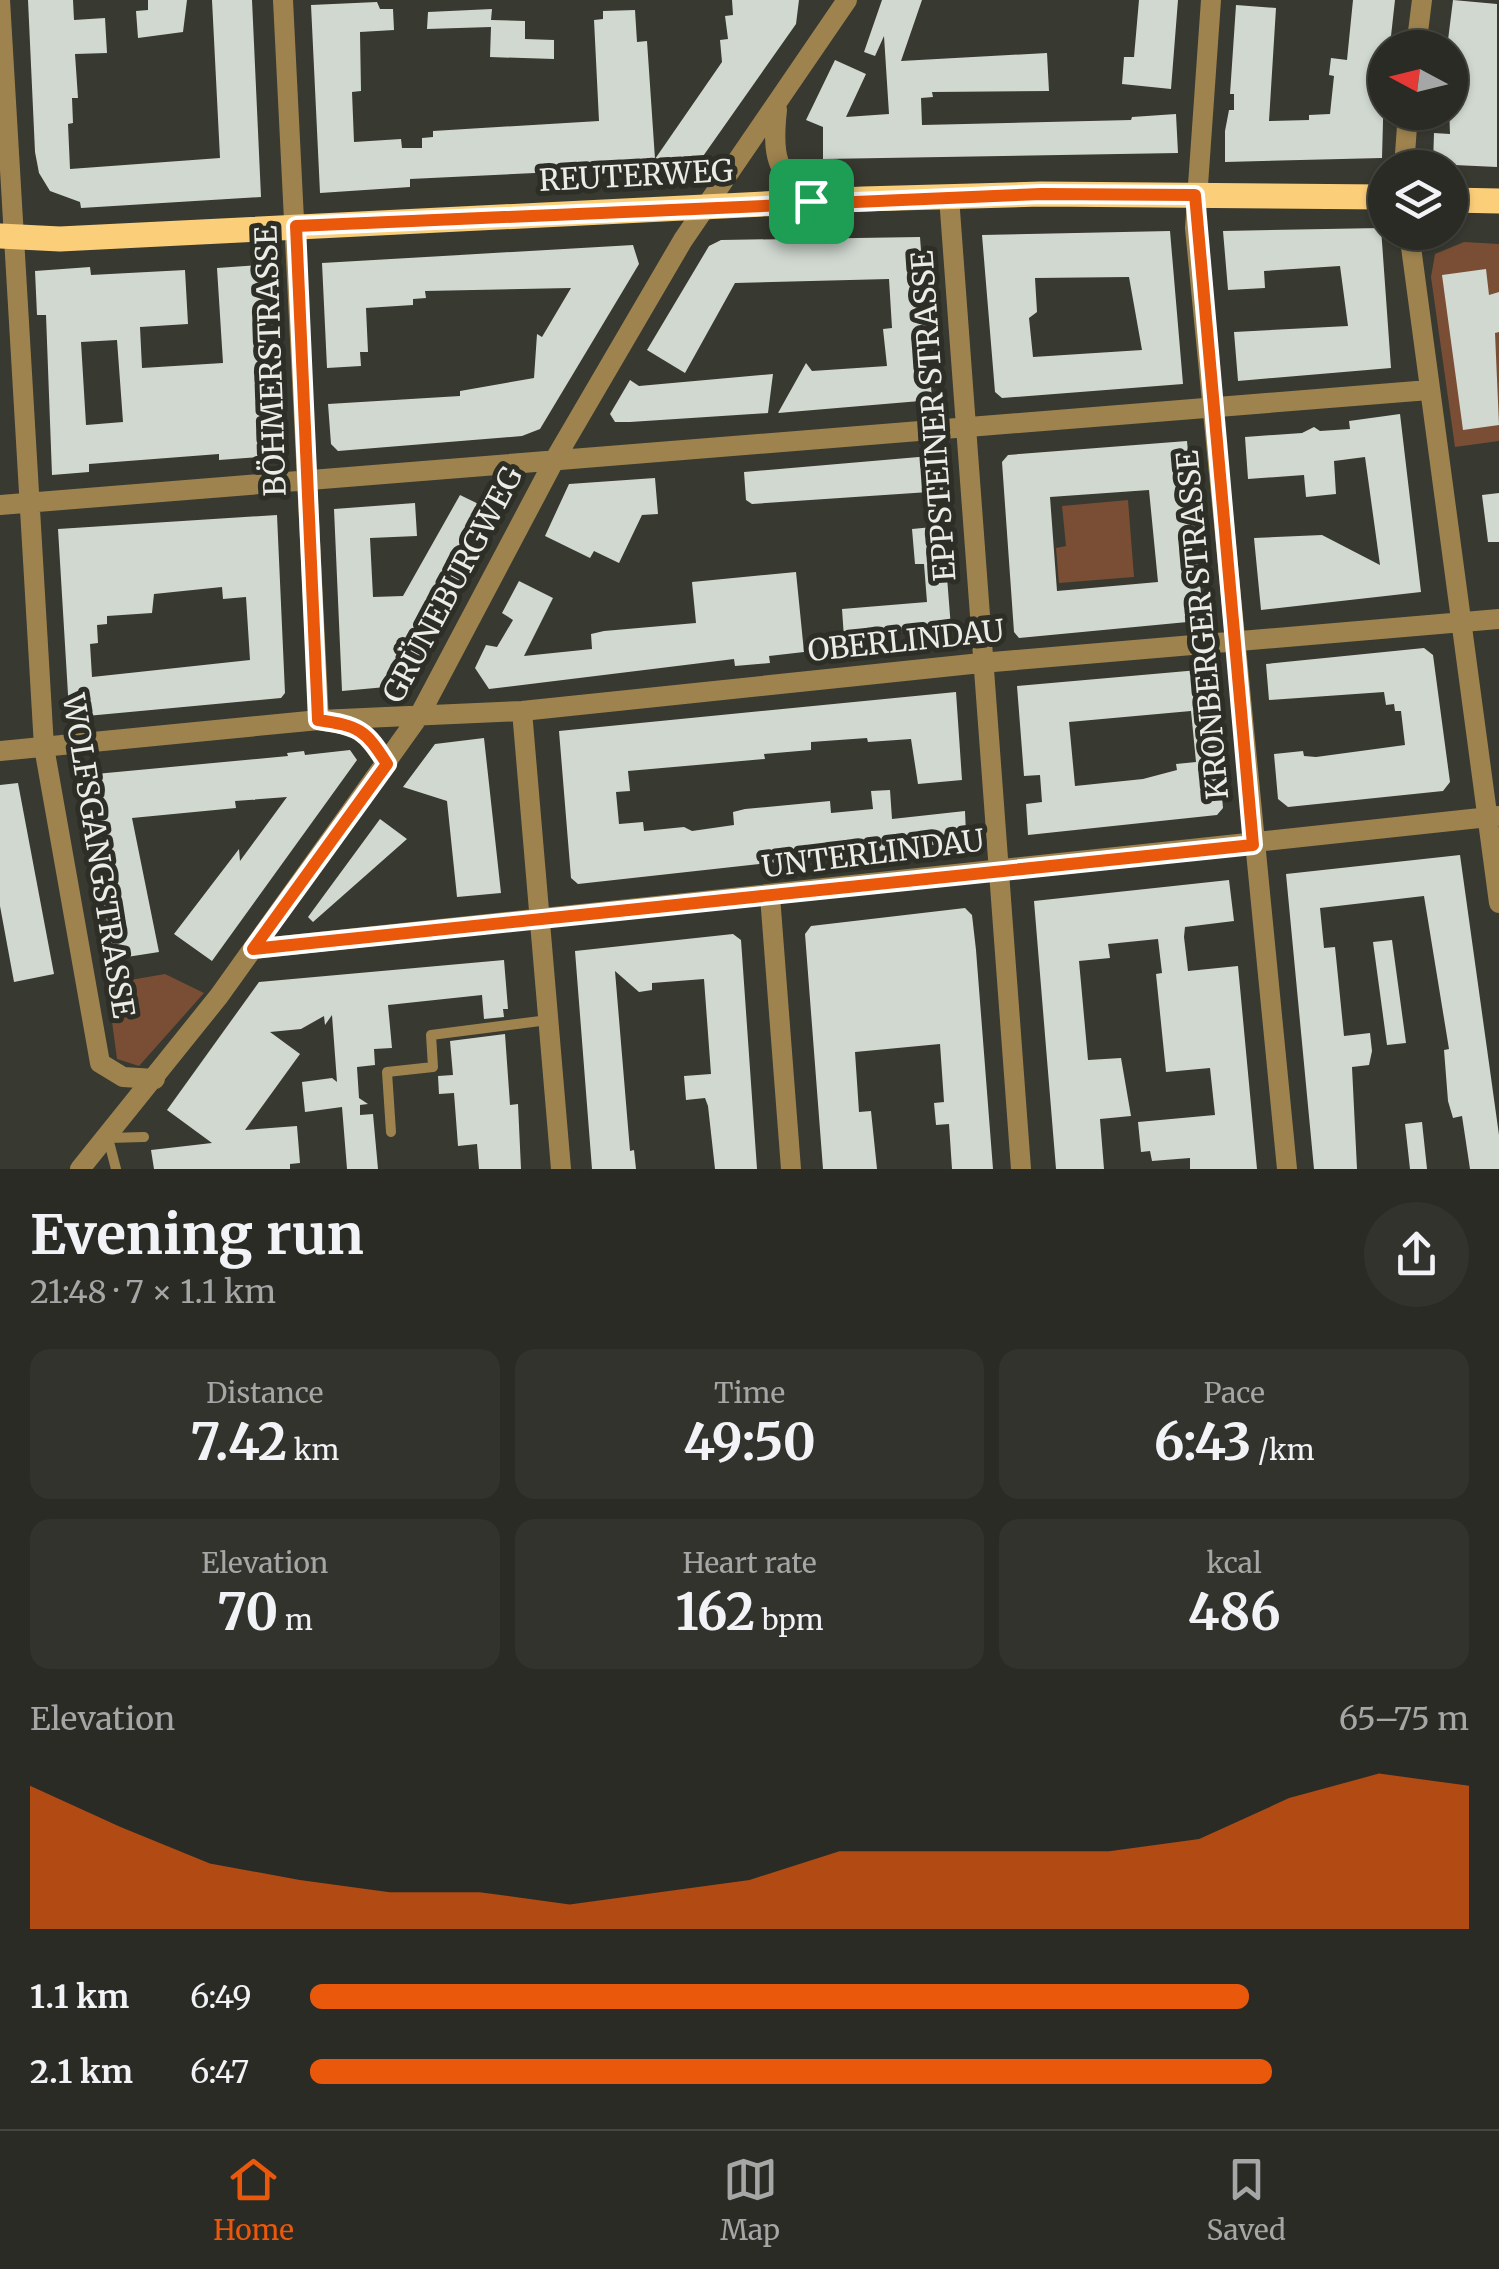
<!DOCTYPE html>
<html lang="en">
<head>
<meta charset="utf-8">
<style>
  body { margin:0; font-family:Merriweather,serif; background:#32332c; color:#f1f3f6; height:100vh; display:flex; flex-direction:column; font-size:38px; white-space:nowrap }
  * { box-sizing:border-box; margin:0 }
  p { font-size:32px; color:#a5a7a6 }
  .icon { flex:none; width:55px; height:55px; fill:none; stroke:currentColor; stroke-width:2; stroke-linecap:round; stroke-linejoin:round }
  .map { position:relative; height:1169px; overflow:hidden }
  .sheet { display:flex; flex-direction:column; background:#2a2b24; flex:1 }
  .sheet>* { flex:none }
  .needle { width:65px; rotate:277deg }
  .tools { position:absolute; left:1368px; top:30px; display:grid; gap:20px }
  .tools a { display:grid; place-items:center; width:100px; height:100px; border-radius:50%; background:#2a2b24; box-shadow:0 2px 8px #0004,0 0 0 2px #464741; font-size:50px }
  .pin { position:absolute; display:grid; place-items:center; width:85px; height:85px; color:#fff; margin:-42px; border-radius:20px; box-shadow:0 5px 15px #0006 }
  .round { display:grid; place-items:center; flex:none; width:105px; height:105px; border-radius:52px; background:#32332c }
  .summary { display:flex; align-items:center; justify-content:space-between; height:170px; padding:0 30px }
  h1 { font-size:55px; font-weight:700; line-height:75px }
  .figures { display:grid; grid-template-columns:repeat(3,1fr); gap:15px; height:170px; padding:10px 30px }
  .figures div { display:grid; align-content:center; border-radius:20px; background:#32332c; text-align:center }
  .figures b { font-size:50px; font-weight:700 }
  .figures small { font-size:28px; font-weight:400 }
  .figures p { font-size:28px }
  .chart { height:280px; padding:20px 30px }
  .chart p { display:flex; justify-content:space-between }
  .chart svg { width:100%; height:180px; margin-top:10px; fill:#ea580c; opacity:.7 }
  ul { padding:0 30px; list-style:none; font-size:32px }
  li { display:grid; grid-template-columns:160px 120px 1fr; align-items:center; height:75px }
  li i { height:25px; border-radius:12px; background:#ea580c }
  .menu { display:flex; justify-content:space-around; align-items:center; height:140px; border-top:2px solid #464741; background:#2a2b24; font-size:28px; color:#a5a7a6 }
  .menu a { display:grid; justify-items:center; gap:5px }
  .menu .current { color:#ea580c }
  .map>svg:first-child { display:block }
</style>
</head>
<body>
<div class="map">
<svg width="1499" height="1169" viewBox="0 0 1499 1169">
  <rect width="100%" height="100%" fill="#383930"/>
  <path fill="#794e34" d="M1464,242l35,2v197l-44,6 -24,-170 4,-23z
    M1128,500l6,77 -75,6 -3,-35 10,-2 -4,-40z
    M165,974l39,19 -65,73 -22,-7 -10,-75z"/>
  <path fill="#d0d8d0" fill-rule="evenodd" d="M28,0h45l1,20 31,-2 2,35 -32,1 3,44h-6l1,25 -5,1 2,45 150,-11 -8,-158h40l9,197 -180,11 -1,-6 -30,-11 -11,-18 -4,-21z
    M148,0h39l-4,32 -45,6 -2,-27 12,-1z
    M732,0h67l-3,24 -102,145 -7,4 -24,2v-8l-253,12v8l-90,6 -9,-188 66,-3 3,7h13l1,21 -34,2 1,59 -9,1 2,50 47,-3 1,9h20v-10l11,-1v-6l166,-10 -5,-101 9,-1v-8l32,-1 2,32 10,-1 8,118 67,-97 -2,-22 8,-1 -3,-23 8,-1z
    M882,0h40l-21,61 146,-8 2,38 -117,1 1,5 -12,1 1,27 209,-5 1,-3 44,-3 2,39 -355,6v-32l-17,-7 29,-60 31,14 -20,43 43,-3 -5,-78 -9,20 -11,-4z
    M1139,0h39l-7,89 -49,-5 2,-27h10z
    M1353,0h42l-5,45 -5,3 -3,110 -157,4v-31l4,-21h5v-16h-4l6,-89 40,3 -7,113 40,-1v-5l21,-1 4,-38 -5,-1 2,-17 16,2z
    M1453,0l44,4v163l-64,-3 1,-31 16,1 -3,-86z
    M492,9l-1,11 34,1v18l29,1v19l-64,-2 1,-30 -64,2 1,-17z
    M1381,228l10,140 -153,13 -4,-49 114,-6 -8,-60 -76,5 1,17 -37,2 -5,-59z
    M1170,231l13,153 -181,14 -7,-6 -13,-157zM1129,277l13,73 -109,7 -4,-39 8,-6 -2,-34z
    M920,237l12,163 -154,13 28,-50 6,8 75,-5 -4,-37 9,-1 -3,-49 -154,4 -50,90 -38,-23 62,-104 12,-6z
    M633,245l6,19 -99,165 -18,7 -184,15 -7,-7 -3,-40 132,-8v-5l74,-13 3,-44 5,3 29,-49 -146,3 1,7 -13,1v6l-47,3 2,44h-8l1,14 -34,2 -5,-105z
    M259,265l5,6 11,185 -56,4v-6l-130,10v8l-37,3 -6,-160h-9l-2,-44 55,-4 1,8 94,-5 3,54 -48,3 2,41 81,-5 -6,-95zM117,340l6,82 -37,3 -5,-83z
    M1486,269l3,26 10,-3v40l-4,1 4,92 -36,5 -21,-155z
    M773,374l-5,39 -138,9h-15l-5,-8 20,-34 9,6z
    M1400,414l21,178 -160,18 -7,-72 68,-3 58,30 -15,-108 -31,4 2,33 -30,3 -2,-22 -56,4 -3,-42 57,-4 12,-6 6,4 30,-2 -1,-8z
    M1187,441l16,174 -5,6 -179,17 -5,-6 -12,-170 6,-7zM1149,490l9,92 -101,9 -7,-94z
    M942,455l4,44 -17,2v-9l-177,12 -6,-4 -2,-28z
    M655,478l3,36 -16,1 -23,48 -25,-12 -4,7 -45,-22 24,-52z
    M1499,493v49h-11l-6,-47z
    M460,495l35,17 -87,168 -11,6 -55,5 -8,-182 81,-6 2,33 -47,2 3,59 30,-1z
    M277,515l8,178 -4,5 -205,19 -7,-6 -11,-182zM222,587l1,12 23,-2 4,63 -158,17 -2,-33 8,-1 -1,-18 10,-1v-8l45,-3 2,-19z
    M943,526l8,102 -107,10 -2,-29 85,-7 -3,-38h-9l-3,-35z
    M796,572l8,80 -35,4 1,7 -35,3 -1,-7 -245,30 -14,-21 11,-23 11,2 16,-27 -11,-7 17,-32 34,17 -29,58 68,-7 -1,-15 13,-3 92,-8 -4,-41z
    M1424,648l9,7 17,127 -7,9 -155,16 -10,-8 -4,-45 29,-3 1,5 12,1 89,-12 -4,-34h-6l-1,-7 -8,1 -2,-13 -115,8 -3,-36z
    M1210,669l13,139 -6,7 -189,20 -2,-31 16,-2 -2,-27 -16,1 -7,-90zM1191,711l5,51 -20,2 1,6 -34,9 -68,7 -6,-64z
    M956,692l6,88 -44,4 -7,-45 -43,3 -1,-4 -56,4v8l-47,4 1,5 -137,12 2,20 -14,1 3,32 24,-2 1,9 40,-4 8,4 42,-6 -1,-13 12,-3 85,-8 1,12 42,-4 -2,-18 19,-1 2,29 73,-8 1,23 -6,8 -382,42 -7,-6 -12,-147z
    M484,738l17,155 -44,4 -10,-96 -44,-14 32,-43z
    M350,750l7,10 -145,201 -38,-27 65,-85 1,12 47,-64 -52,4 1,7 -104,10 27,134 -45,7 -33,-177 4,-7 203,-19 -1,-3 17,-2 1,4z
    M18,783l36,191 -40,8 -14,-76v-121z
    M380,819l27,20 -94,83 -5,-5z
    M1460,855l39,280v34h-29l-8,-53 -9,2 -5,-17 -4,-51 5,-1 -25,-153 -104,12 4,40 11,-1 9,89 26,-3 2,18 -3,14 -17,2 5,102h-43l-28,-295z
    M1229,880l5,41 -49,6 -1,10 4,34 50,-5 19,203h-67v-11l-38,3 -2,-10 -9,1 -3,-30 77,-7 -5,-47 -44,4 -10,-98 6,-1 -4,-34 -50,5 2,14 -31,3 9,99 33,-2 10,58 -31,3 4,50h-48l-22,-268z
    M965,908l7,7 4,35 17,219h-41l-3,-45 -13,1 -2,-22 10,-1 -4,-58 -85,8 4,60 12,-1 6,58h-54l-18,-235 6,-8z
    M733,934l8,6 16,229h-42l-7,-63 -3,-8 -19,2 -2,-24 27,-2 -7,-95 -52,4v7l-13,2 -24,-21 15,180 4,-1 2,19h-44l-17,-218z
    M1392,940l14,103 -19,2 -14,-103z
    M504,960l4,49h-5l1,8 -20,2 -2,-24 -94,10 4,43 -18,1 1,16 -18,2 2,31 9,6 -8,1v10l13,-1 5,55h-31l-5,-62 -37,5 -3,-30 30,-4 5,4 -5,-67 -7,10 -1,-9 -23,13 -31,3 30,22 -55,76 52,-4 3,37 -10,1v5h-136l-3,-19 61,-7 -45,-33 92,-128z
    M505,1034l5,71 8,-1 3,65h-42l-2,-25 -19,2 -4,-53 -15,1 -1,-18 15,-1 -3,-34z
    M1422,1122l5,47h-17l-5,-45z"/>
  <g fill="none" stroke-linecap="round" stroke-linejoin="round">
    <path stroke="#9e834f" stroke-width="10" d="M391,1132l-4,-60 46,-5 -2,-32 117,-15
      M116,1169l-8,-31 36,-1"/>
    <path stroke="#9e834f" stroke-width="20" d="M0,0l44,747 56,316 23,14 32,2
      M283,0l36,720c40,6 46,9 68,44
      M1211,0l-16,228 92,941
      M1416,48l6,-48
      M777,110c-5,45 -2,62 34,91
      M1404,168l4,-56
      M949,197l72,972
      M1409,232l90,671
      M0,505l1429,-115
      M522,711l39,458
      M0,751l319,-31 203,-9 459,-48 518,-44
      M770,896l21,273
      M253,949l1246,-133
      M80,1169l139,-173 200,-280 136,-257 128,-219 164,-240"/>
    <path stroke="#fbce79" stroke-width="25" d="M1450,200l49,1
      M0,236l60,3 803,-40 178,-5 344,3"/>
  </g>
  <g fill="none" stroke-linecap="round" stroke-linejoin="round">
    <g stroke="#fff" stroke-width="20">
      <path id="route" d="M1041,194l154,1 58,650 -1000,104 134,-185c-22,-35 -28,-38 -69,-44l-22,-494z"/>
    </g>
    <use href="#route" stroke="#ea580c" stroke-width="12"/>
  </g>
  <g text-anchor="middle" stroke-width="10" stroke-linejoin="round" paint-order="stroke">
    <g font-size="30" fill="#ebece7" stroke="#2d2f26">
      <text transform="translate(636 176) rotate(-3)" y="10">REUTERWEG</text>
      <text transform="translate(271 361) rotate(-92)" y="10">BÖHMERSTRASSE</text>
      <text transform="translate(934 416) rotate(-94)" y="10">EPPSTEINER STRASSE</text>
      <text transform="translate(453 585) rotate(-62)" y="10">GRÜNEBURGWEG</text>
      <text transform="translate(1203 625) rotate(-95)" y="10">KRONBERGER STRASSE</text>
      <text transform="translate(906 641) rotate(-6)" y="10">OBERLINDAU</text>
      <text transform="translate(873 854) rotate(-7)" y="10">UNTERLINDAU</text>
      <text transform="translate(98 856) rotate(81)" y="10">WOLFSGANGSTRASSE</text>
    </g>
  </g>
</svg>
<div class="tools">
<a><svg class="needle" viewBox="-14 -14 28 28"><path d="M0-13l5 13h-10z" fill="#e53935"/><path d="M0 13l5-13h-10z" fill="#a5a7a6"/></svg></a>
<a><svg class="icon" aria-label="layers" viewBox="0 0 24 24"><path d="M12 4l9 5-9 5-9-5zM3 14l9 5 9-5"/></svg></a>
</div>
<div class="pin" style="left:811px;top:201px;background:#1e9e55"><svg class="icon" aria-label="arrive" viewBox="0 0 24 24"><path d="M6 21V4h12l-3 4 3 4H6"/></svg></div>
</div>
<section class="sheet">
<div class="summary"><div><h1>Evening run</h1><p>21:48 · 7 × 1.1 km</p></div><a class="round"><svg class="icon" aria-label="share" viewBox="0 0 24 24"><path d="M12 15V3M7 8l5-5 5 5M5 13v7h14v-7"/></svg></a></div>
<div class="figures">
<div><p>Distance</p><b>7.42<small> km</small></b></div>
<div><p>Time</p><b>49:50</b></div>
<div><p>Pace</p><b>6:43<small> /km</small></b></div>
</div>
<div class="figures">
<div><p>Elevation</p><b>70<small> m</small></b></div>
<div><p>Heart rate</p><b>162<small> bpm</small></b></div>
<div><p>kcal</p><b>486</b></div>
</div>
<div class="chart"><p><span>Elevation</span>65–75 m</p>
<svg viewBox="0 0 160 44" preserveAspectRatio="none"><path d="M0 44V9L10 19L20 28L30 32L40 35L50 35L60 38L70 35L80 32L90 25L100 25L110 25L120 25L130 22L140 12L150 6L160 9V44z"/></svg>
</div>
<ul>
<li><b>1.1 km</b>6:49<i style="width:81%"></i></li>
<li><b>2.1 km</b>6:47<i style="width:83%"></i></li>
</ul>
</section>
<nav class="menu">
<a class="current"><svg class="icon" aria-label="home" viewBox="0 0 24 24"><path d="M3 11l9-7 9 7M6 9v11h12V9"/></svg>Home</a>
<a><svg class="icon" aria-label="map" viewBox="0 0 24 24"><path d="M3 6l6-2 6 2 6-2v14l-6 2-6-2-6 2zM9 4v14M15 6v14"/></svg>Map</a>
<a><svg class="icon" aria-label="saved" viewBox="0 0 24 24"><path d="M7 4h10v16l-5-4-5 4z"/></svg>Saved</a>
</nav>
</body>
</html>
